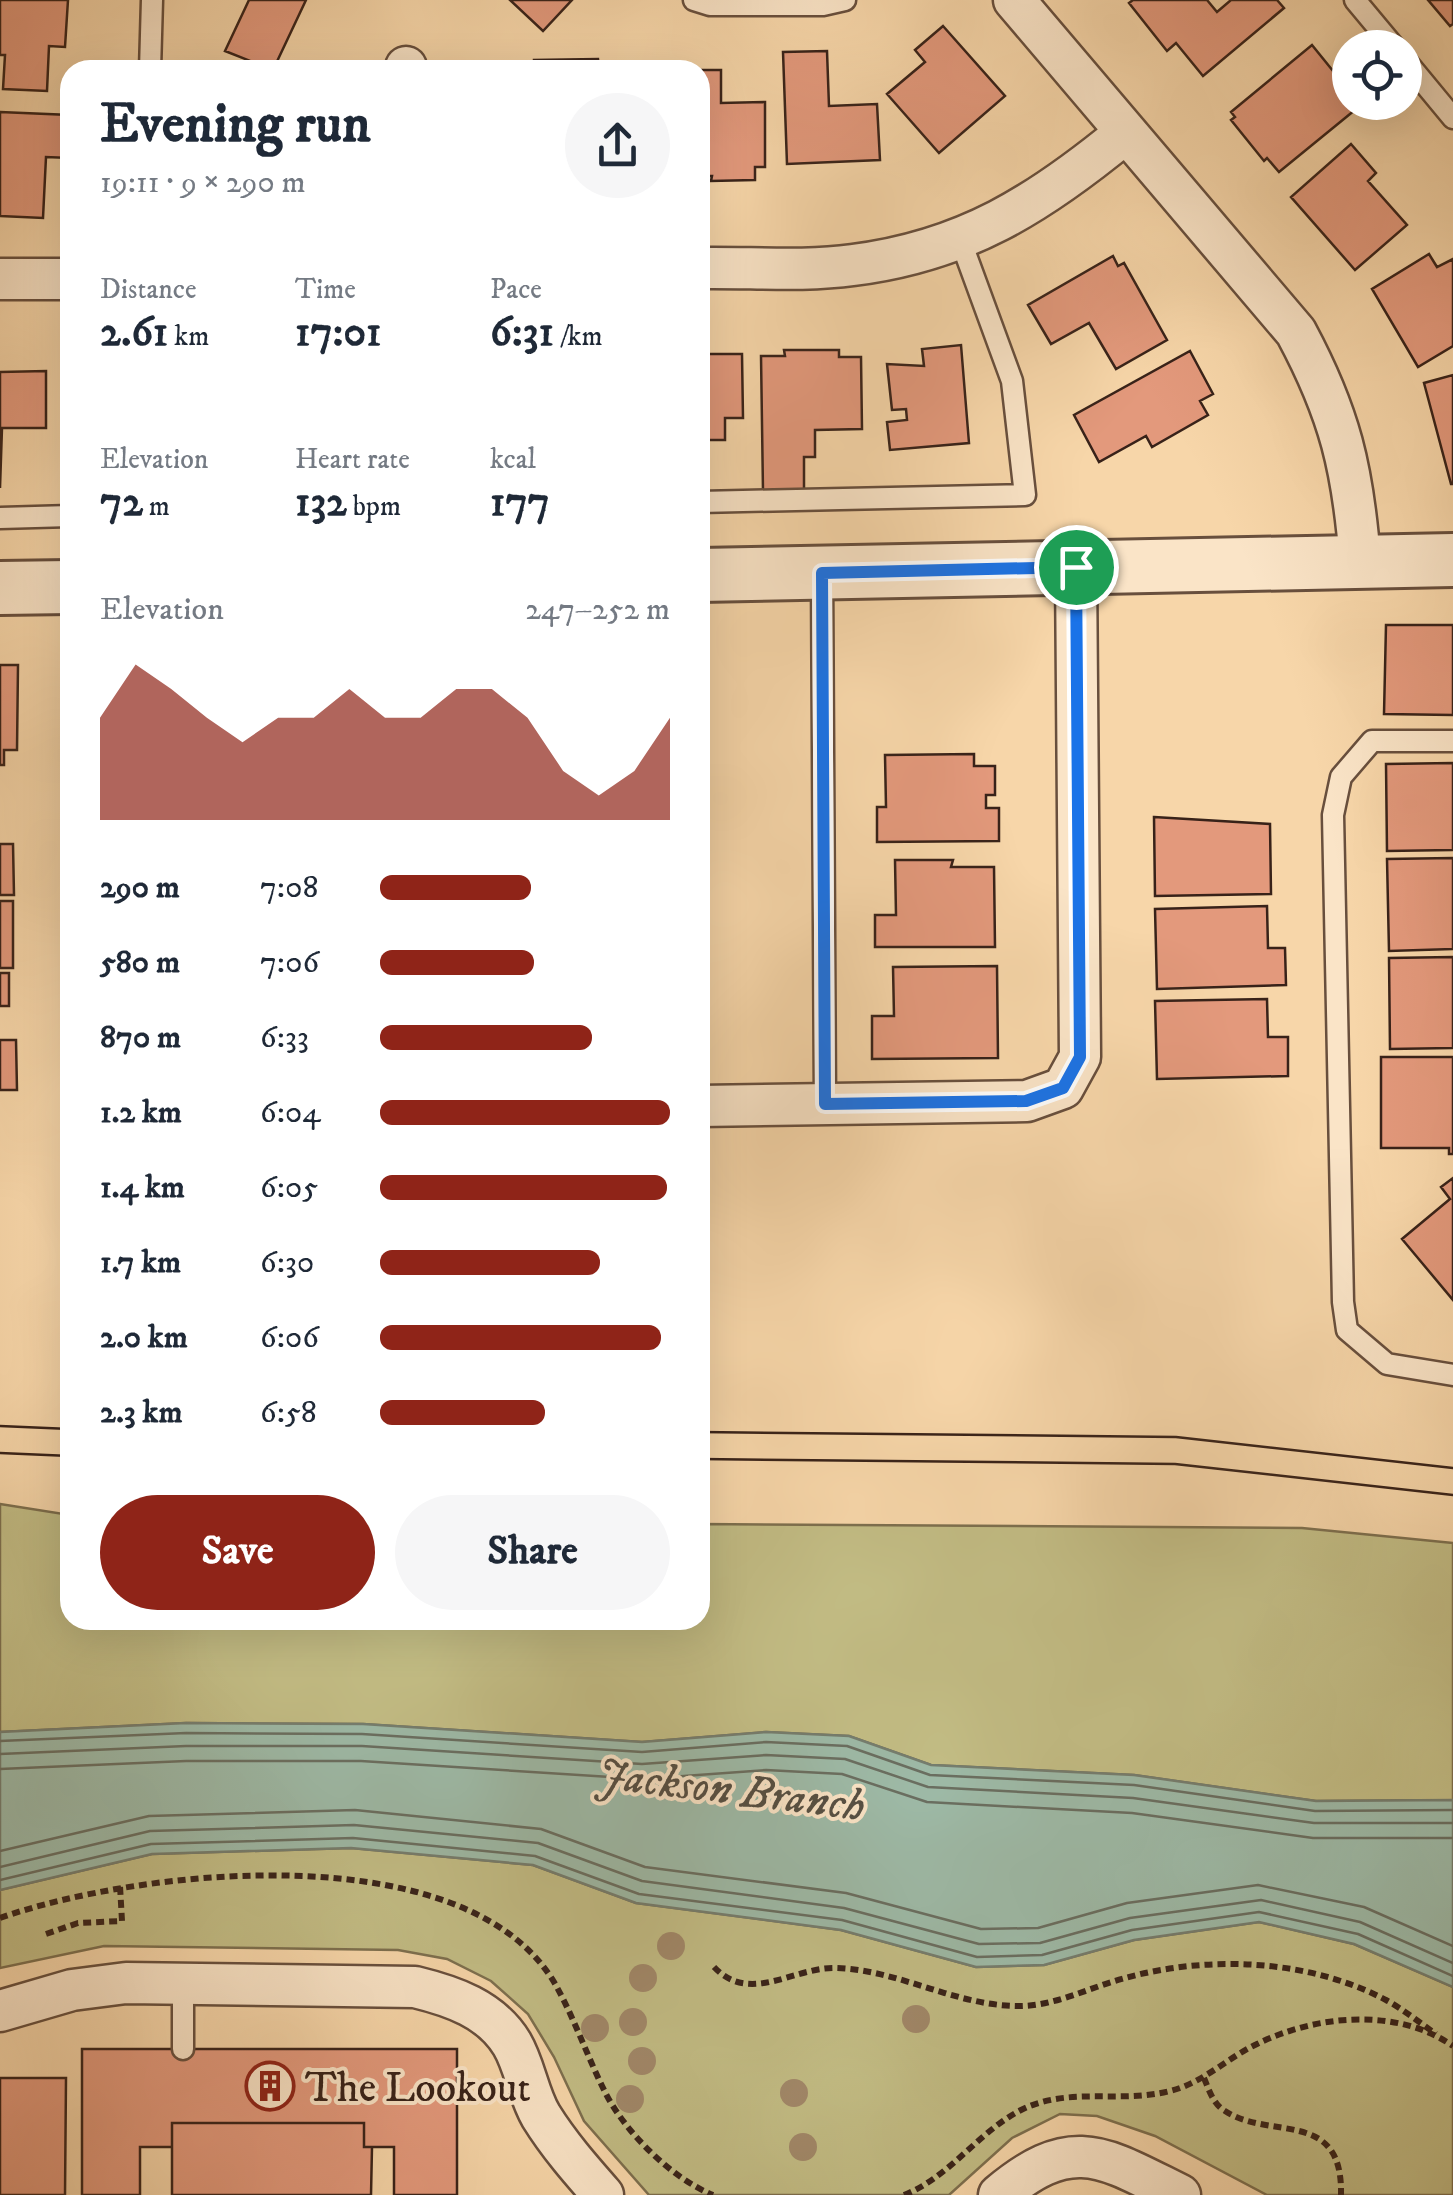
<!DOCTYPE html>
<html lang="en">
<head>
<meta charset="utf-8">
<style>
  body { margin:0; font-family:"IM FELL DW Pica",serif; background:#f6f6f7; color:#1f2937; height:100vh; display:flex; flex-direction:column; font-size:38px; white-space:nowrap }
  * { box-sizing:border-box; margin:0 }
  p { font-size:32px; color:#747a83 }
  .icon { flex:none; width:55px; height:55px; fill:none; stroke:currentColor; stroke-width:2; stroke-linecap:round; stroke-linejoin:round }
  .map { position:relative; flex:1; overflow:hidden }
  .side { position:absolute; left:60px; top:60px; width:650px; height:1570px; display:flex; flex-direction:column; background:#fff; border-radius:30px; box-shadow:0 10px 40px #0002 }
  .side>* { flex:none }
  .fabs { position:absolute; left:1332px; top:30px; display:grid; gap:20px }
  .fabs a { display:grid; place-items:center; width:90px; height:90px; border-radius:50%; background:#fff; box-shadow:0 10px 40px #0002; font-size:50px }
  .pin { position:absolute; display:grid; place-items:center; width:85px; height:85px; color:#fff; margin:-42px; border:5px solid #fff; border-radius:50%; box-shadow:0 2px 10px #0007 }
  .round { display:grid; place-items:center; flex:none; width:105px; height:105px; border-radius:52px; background:#f6f6f7 }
  .head { display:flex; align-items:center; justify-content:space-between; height:170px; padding:0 40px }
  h1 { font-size:55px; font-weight:700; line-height:75px }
  .stats { display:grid; grid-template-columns:repeat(3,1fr); gap:15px; height:170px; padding:10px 40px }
  .stats div { display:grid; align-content:center }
  .stats b { font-size:42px; font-weight:700 }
  .stats small { font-size:28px; font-weight:400 }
  .stats p { font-size:28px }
  .chart { height:280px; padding:20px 40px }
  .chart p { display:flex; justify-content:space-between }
  .chart svg { width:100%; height:180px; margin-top:10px; fill:#8f2418; opacity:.7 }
  .action { display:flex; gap:20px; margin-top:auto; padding:20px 40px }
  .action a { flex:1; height:115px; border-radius:60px; background:#8f2418; color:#fff; font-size:40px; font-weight:700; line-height:115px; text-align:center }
  .action a+a { background:#f6f6f7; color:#1f2937 }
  ul { padding:0 40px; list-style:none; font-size:32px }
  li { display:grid; grid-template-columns:160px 120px 1fr; align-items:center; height:75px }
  li i { height:25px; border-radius:12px; background:#8f2418 }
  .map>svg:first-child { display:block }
</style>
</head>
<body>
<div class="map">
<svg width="1453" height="2195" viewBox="0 0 1453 2195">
  <rect width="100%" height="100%" fill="#f7d6a9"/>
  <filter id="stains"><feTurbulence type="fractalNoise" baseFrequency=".002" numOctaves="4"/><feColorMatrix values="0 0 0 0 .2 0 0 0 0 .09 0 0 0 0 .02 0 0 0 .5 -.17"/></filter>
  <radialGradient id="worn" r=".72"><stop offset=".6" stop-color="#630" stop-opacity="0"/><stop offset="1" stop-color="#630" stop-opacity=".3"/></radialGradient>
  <path fill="#c2bc84" stroke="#7d6f4e" stroke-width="2.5" d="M0,1504l70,11v105h630v-96l602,4 151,15v257l-137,1 -182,-26 -203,-10 -82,-29 -83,-4 -124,10 -279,-18 -177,-1 -186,9z
    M351,1848l182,17 103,38 205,27 135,37 68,-2 90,-25 125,-18 95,22 99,43v208h-186l-112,-59 -58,-20 -37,-2 -48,24 -63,57h-300l-65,-74 -30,-64 -26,-43 -37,-33 -44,-22 -49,-9 -294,-4 -104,22v-78l152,-36z"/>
  <path fill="#9db9a6" stroke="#757d6e" stroke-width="2.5" d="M186,1723l177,1 279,18 124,-10 83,4 82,29 203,10 182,26 137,-1v187l-99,-43 -95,-22 -125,18 -90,25 -68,2 -135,-37 -205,-27 -103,-38 -182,-17 -199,6 -152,36v-158z"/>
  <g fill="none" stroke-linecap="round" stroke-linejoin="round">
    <path stroke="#6a6e60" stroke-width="2.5" d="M0,1741l186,-8 176,1 280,18 124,-10 81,4 83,29 204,10 181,26 138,-1
      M0,1754l186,-8h176l280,18 124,-9 79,4 83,28 205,11 181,25h139
      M0,1769l186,-8h175l281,18 124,-9 76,4 85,28 205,11 181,25h140
      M0,1851l149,-35 206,-6 186,19 104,38 201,26 135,36 57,-1 89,-25 131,-18 106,22 89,39
      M0,1867l150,-36 204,-6 184,18 104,38 202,27 135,36 61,-1 90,-25 131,-18 99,22 93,41
      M0,1880l151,-36 202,-6 182,18 104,38 203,26 135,37 65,-2 90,-25 127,-18 99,22 95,42"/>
  </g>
  <path fill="#e3997c" stroke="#382219" stroke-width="2.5" d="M0,0h68l-3,47 -16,-1 -2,45 -44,-2 2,-34h-5z
    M249,0h57l-33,70 -48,-19z
    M510,0h62l-29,31z
    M1133,0h74l10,12 14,-12h46l7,8 -81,68 -27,-33 -9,8 -38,-48z
    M1428,0h25v24l-3,2z
    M943,26l62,70 -66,57 -52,-59 38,-32 -10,-12z
    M1312,45l38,47v10l11,3 -82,67 -12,-14 -3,3 -33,-41 4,-3 -4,-5z
    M827,51l2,55 48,-2 3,56 -93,4 -4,-112z
    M598,59l1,11h-65v-10z
    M700,70h21v33l44,-1v65h-10v13l-44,1 1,-5h-12z
    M0,112l70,3v43l-24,-1 -3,61 -43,-2z
    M1351,144l25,29 -8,8 39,44 -52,45 -64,-73z
    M1429,254l8,13 16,-8v87l-35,21 -46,-78z
    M1113,256l5,10 6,-3 43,77 -51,29 -27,-46 -38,21 -23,-39z
    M961,345l8,98 -79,7 -3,-28 20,-2 -1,-11 -14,1 -5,-46 37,2 -2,-17z
    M784,350h55v7h22l1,72 -47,1v27h-11v34h-41l-2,-135h24z
    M1190,351l23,43 -13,7 8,14 -56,32 -6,-11 -47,26 -25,-47z
    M700,354h42l1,64h-18v22h-25z
    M46,371v57h-44l-2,60v-116z
    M1453,375v109h-2l-27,-101z
    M1386,625h67v90l-69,-1z
    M0,665h18l-1,85h-13v15h-4z
    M974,754v12h21v29h-9v13h13v33l-122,1v-35h9l-1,-52z
    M1453,763v87l-66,1 -1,-87z
    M1154,817l116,7 1,70 -116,2z
    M0,844h13l1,51h-14z
    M1453,858v91l-64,2 -2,-92z
    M895,860h58l-2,7h43l1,80h-120v-32h21z
    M0,901h13v67h-13z
    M1267,906l1,42h17l1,37 -129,4 -2,-80z
    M1453,957v91l-63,1 -1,-91z
    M997,966l1,92 -126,1v-43h22l-1,-49z
    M0,973h9v33h-9z
    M1267,999l1,38h20v39l-131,3 -2,-78z
    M0,1040h16l1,50h-17z
    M1381,1057h72v97h-4v-6h-68z
    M1453,1178v122l-51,-61 48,-40 -9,-12z
    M82,2049h375v146h-63v-48h-30v-24h-192v24h-32v48h-58z
    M0,2078h66l-1,117h-65z
    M172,2123h192v24h8l-1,48h-199z"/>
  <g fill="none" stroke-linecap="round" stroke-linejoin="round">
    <g stroke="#684f3d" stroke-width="25">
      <path id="service" d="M694,0l16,5h113l22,-5
        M1355,0l40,48
        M1405,60l48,58
        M150,70l2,-70
        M700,502l325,-7 -13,-114 -52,-142
        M0,518l70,-2
        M822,573l3,531
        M1453,741h-81l-31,36 -8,38 10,487 4,28 40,34 66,11
        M183,1984v65"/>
    </g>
    <g stroke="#684f3d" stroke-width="45">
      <path id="minor" d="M1014,0l282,332c44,82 57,137 64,229
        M406,67v3
        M700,268c50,-1 103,4 153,-3 112,-14 186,-61 271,-131
        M0,279h70
        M700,1106l327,-5 36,-13 17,-31 -4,-490
        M0,2011l72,-21 54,-7 289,4c37,9 76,22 97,57 13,22 16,50 29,72 18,29 40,54 62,79
        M999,2195c74,-62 104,-38 181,0"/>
    </g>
    <g stroke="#684f3d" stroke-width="58">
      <path id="tertiary" d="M700,575l753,-15
        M0,588l70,-1"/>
    </g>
    <path stroke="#382219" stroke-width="6" stroke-dasharray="8 5" stroke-linecap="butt" d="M0,1918c139,-49 464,-85 554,64 20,35 33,74 51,110 20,40 66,86 108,103
      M46,1934l32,-11 44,-2 -2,-35
      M714,1967c36,38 79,0 122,1 65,2 120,39 186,38 35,-1 69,-19 103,-28 84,-23 183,-19 261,22 17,9 34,23 50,34
      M1204,2078c5,12 9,26 21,33 47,30 118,-3 116,84
      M904,2195c46,-18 74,-63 117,-85 48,-24 98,-6 149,-19 33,-8 57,-33 87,-47 59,-29 140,-37 196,2"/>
    <use href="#service" stroke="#fae4c7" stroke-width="20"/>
    <use href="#minor" stroke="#fae4c7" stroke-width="40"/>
    <use href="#tertiary" stroke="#fae4c7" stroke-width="52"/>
    <path stroke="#382219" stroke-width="2.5" d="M0,1426l70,3
      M700,1432l476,5 277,31
      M0,1453l70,3
      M700,1459l475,5 278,31"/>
  </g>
  <g fill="#a18869">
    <circle cx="671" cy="1946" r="14"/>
    <circle cx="643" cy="1978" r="14"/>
    <circle cx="916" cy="2019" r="14"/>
    <circle cx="633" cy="2022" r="14"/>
    <circle cx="595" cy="2028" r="14"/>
    <circle cx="642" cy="2061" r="14"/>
    <circle cx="794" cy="2093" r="14"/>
    <circle cx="630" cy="2099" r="14"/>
    <circle cx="803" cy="2147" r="14"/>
  </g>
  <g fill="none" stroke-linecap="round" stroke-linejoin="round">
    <g stroke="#fff" stroke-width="20">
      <path id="route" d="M1076,567l4,490 -17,31 -37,13 -201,3 -3,-531z"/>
    </g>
    <use href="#route" stroke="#1a73e8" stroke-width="12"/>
  </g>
  <defs>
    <g id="building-ring" transform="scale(2.5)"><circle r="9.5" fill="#fae4c7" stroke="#8f2418" stroke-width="1.5"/><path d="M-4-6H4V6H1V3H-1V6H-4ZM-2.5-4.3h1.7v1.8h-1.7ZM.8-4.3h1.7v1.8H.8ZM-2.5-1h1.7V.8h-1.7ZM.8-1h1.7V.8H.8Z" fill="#8f2418"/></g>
  </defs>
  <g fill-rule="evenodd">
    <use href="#building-ring" x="270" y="2086"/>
  </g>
  <g text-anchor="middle" stroke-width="8" stroke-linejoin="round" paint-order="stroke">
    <g font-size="42" fill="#382219" stroke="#fae4c7" text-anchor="start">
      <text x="305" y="2101">The Lookout</text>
    </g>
    <g font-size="45" font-style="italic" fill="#564f43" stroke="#fae4c7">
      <text transform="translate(731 1788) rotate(7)" y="16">Jackson Branch</text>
    </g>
  </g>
  <rect width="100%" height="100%" filter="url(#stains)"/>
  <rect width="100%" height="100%" fill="url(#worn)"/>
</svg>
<div class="fabs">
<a><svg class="icon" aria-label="locate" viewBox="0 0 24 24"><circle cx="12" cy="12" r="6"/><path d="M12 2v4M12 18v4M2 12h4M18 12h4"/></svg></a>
</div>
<div class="pin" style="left:1076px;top:567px;background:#1e9e55"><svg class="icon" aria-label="arrive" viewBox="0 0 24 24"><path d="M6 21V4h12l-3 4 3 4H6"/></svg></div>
<section class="side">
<div class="head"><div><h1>Evening run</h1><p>19:11 · 9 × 290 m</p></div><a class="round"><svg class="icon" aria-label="share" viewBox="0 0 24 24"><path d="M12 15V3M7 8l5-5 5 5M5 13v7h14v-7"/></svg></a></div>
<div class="stats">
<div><p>Distance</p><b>2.61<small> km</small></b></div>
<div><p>Time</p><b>17:01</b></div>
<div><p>Pace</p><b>6:31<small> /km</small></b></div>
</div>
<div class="stats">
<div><p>Elevation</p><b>72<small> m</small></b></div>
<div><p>Heart rate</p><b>132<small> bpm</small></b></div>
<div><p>kcal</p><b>177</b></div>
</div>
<div class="chart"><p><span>Elevation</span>247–252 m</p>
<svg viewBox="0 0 160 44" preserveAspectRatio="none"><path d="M0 44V19L10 6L20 12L30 19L40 25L50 19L60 19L70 12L80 19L90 19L100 12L110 12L120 19L130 32L140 38L150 32L160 19V44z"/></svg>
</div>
<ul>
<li><b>290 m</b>7:08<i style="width:52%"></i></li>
<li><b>580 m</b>7:06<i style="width:53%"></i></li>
<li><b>870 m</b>6:33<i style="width:73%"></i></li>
<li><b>1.2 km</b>6:04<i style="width:100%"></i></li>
<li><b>1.4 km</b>6:05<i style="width:99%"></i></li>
<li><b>1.7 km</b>6:30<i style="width:76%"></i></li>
<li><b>2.0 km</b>6:06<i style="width:97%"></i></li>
<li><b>2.3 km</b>6:58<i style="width:57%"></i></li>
</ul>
<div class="action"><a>Save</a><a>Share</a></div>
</section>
</div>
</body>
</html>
